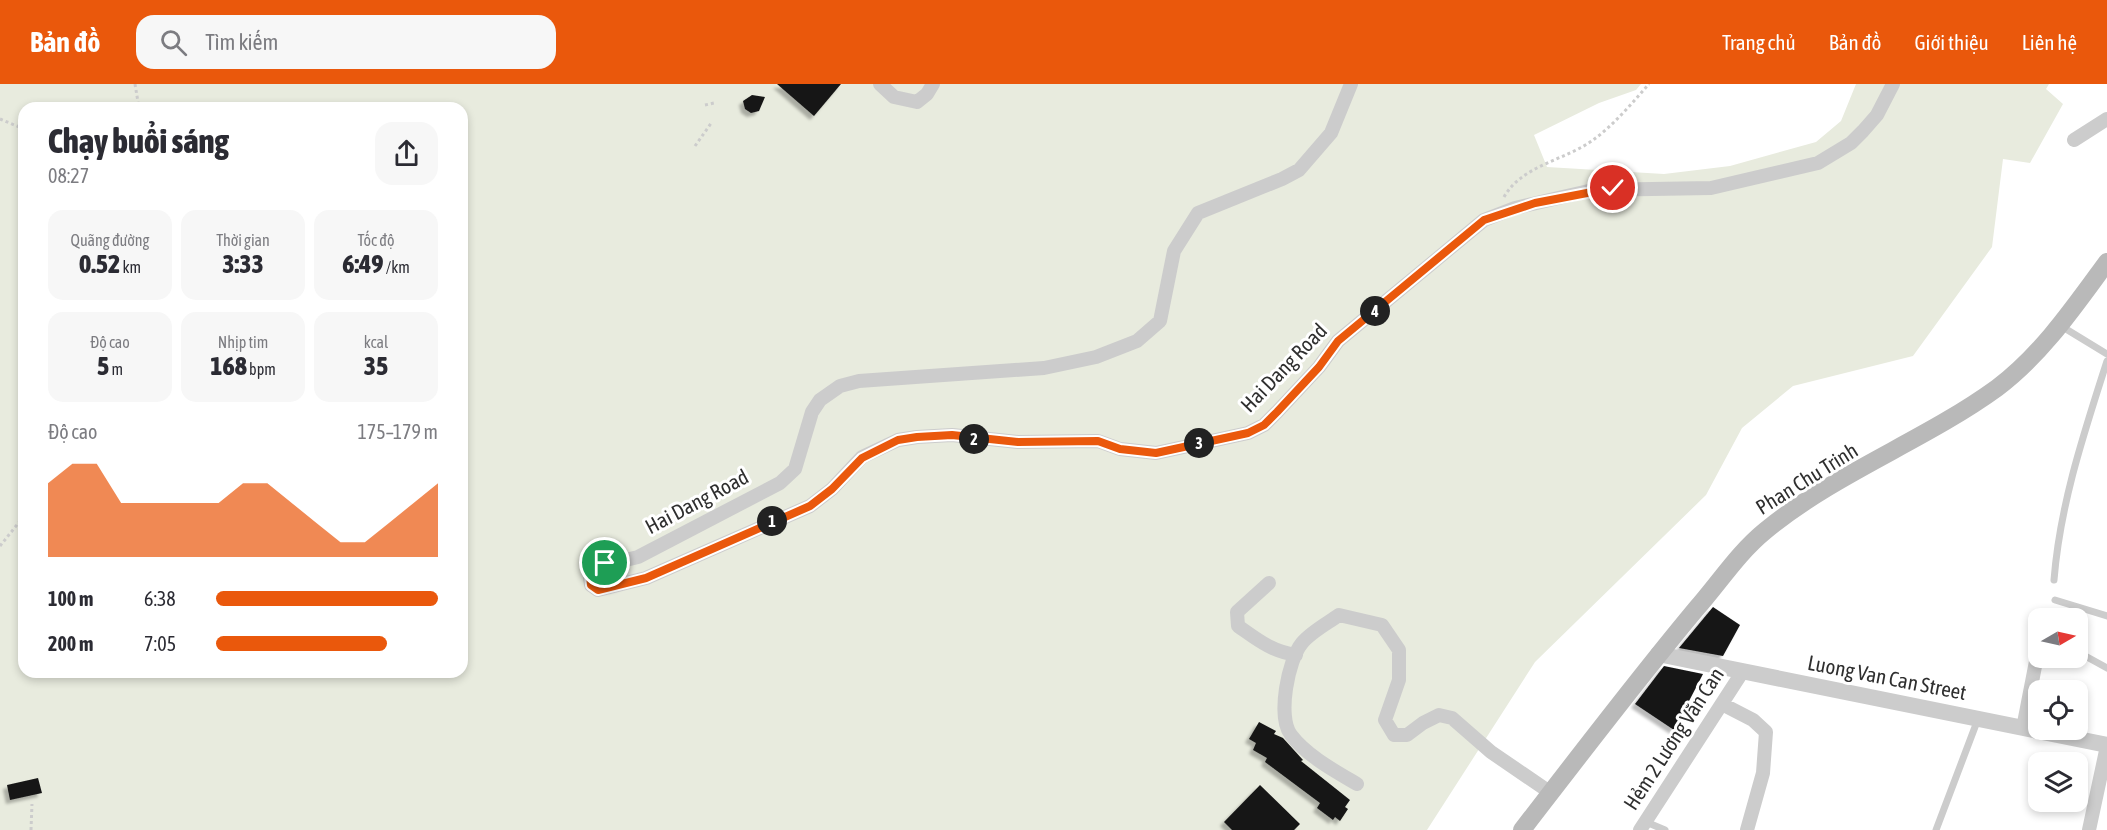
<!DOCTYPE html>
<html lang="vi">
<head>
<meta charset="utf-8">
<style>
  body { margin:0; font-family:"Asap Condensed",sans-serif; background:#f7f7f7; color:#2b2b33; height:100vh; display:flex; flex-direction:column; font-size:22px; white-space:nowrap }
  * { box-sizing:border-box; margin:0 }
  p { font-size:20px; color:#7c7c81 }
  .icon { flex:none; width:33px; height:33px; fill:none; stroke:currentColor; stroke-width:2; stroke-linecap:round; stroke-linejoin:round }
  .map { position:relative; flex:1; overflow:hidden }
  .panel { position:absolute; left:18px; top:18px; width:450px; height:576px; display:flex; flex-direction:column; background:#fff; border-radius:18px; box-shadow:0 3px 9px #0003 }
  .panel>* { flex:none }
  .needle { width:39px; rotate:81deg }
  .controls { position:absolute; left:2028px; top:524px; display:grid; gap:12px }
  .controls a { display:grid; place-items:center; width:60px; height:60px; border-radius:12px; background:#fff; box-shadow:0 3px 9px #0003; font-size:30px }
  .pin { position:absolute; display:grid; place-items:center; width:51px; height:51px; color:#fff; margin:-26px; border:3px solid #fff; border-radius:50%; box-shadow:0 2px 6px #0007 }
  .km { position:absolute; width:30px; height:30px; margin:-15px; border-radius:50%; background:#222; color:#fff; font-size:16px; line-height:30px; text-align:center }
  .round { display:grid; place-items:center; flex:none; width:63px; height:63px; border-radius:18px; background:#f7f7f7 }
  .overview { display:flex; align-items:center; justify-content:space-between; height:102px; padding:0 30px }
  h1 { font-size:33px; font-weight:800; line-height:45px }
  .figures { display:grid; grid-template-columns:repeat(3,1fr); gap:9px; height:102px; padding:6px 30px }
  .figures div { display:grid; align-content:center; border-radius:15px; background:#f7f7f7; text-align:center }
  .figures b { font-size:26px; font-weight:800 }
  .figures small { font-size:16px; font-weight:400 }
  .figures p { font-size:16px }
  .chart { height:168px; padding:12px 30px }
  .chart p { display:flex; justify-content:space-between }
  .chart svg { width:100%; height:108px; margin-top:6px; fill:#ea580c; opacity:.7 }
  ul { padding:0 30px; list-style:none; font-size:20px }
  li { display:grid; grid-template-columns:96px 72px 1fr; align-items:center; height:45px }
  li i { height:15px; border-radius:8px; background:#ea580c }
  header { display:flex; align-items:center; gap:36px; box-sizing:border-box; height:84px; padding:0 30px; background:#ea580c; color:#fff }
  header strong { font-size:28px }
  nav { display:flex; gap:33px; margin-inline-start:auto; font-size:21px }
  .search { width:420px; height:54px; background:#f7f7f7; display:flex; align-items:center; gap:15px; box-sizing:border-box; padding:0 21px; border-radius:18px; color:#7c7c81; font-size:22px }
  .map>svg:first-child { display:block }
</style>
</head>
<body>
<header>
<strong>Bản đồ</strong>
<div class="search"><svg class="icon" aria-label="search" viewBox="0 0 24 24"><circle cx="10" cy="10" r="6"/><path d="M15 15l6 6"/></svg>Tìm kiếm</div>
<nav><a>Trang chủ</a><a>Bản đồ</a><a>Giới thiệu</a><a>Liên hệ</a></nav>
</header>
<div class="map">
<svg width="2107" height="746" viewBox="0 0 2107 746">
  <defs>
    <filter id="shadow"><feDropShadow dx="-4" dy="4" stdDeviation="1.5" flood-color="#0004"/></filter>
  </defs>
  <rect width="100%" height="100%" fill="#fff"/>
  <path fill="#e8ebde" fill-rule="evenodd" d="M0,0h1641l-5,6 -37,13 -65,32 13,32 117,7 66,-8 86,-24 25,-21 15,-37h193l-3,5 17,15 -33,59 -27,-4 -11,88 -79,109 -120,30 -51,42 -36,67 -171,167 -108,168h-1427zM24,24h438v564h-438z"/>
  <path fill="#161616" filter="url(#shadow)" d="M777,0h64l-27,32z
    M752,11l13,2 -6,14 -8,2 -6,-4 -2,-8z
    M1713,523l27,18 -17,31 -44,-8z
    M1664,582l39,8 -29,56 -39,-26z
    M1259,638l17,9 -2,3 9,4 20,22 -2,1 49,39 -5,7 3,2 -8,12 -5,-4 -2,3 -16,-12 3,-5 -55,-41 2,-4 -14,-8 3,-7 -7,-4z
    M38,694l4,15 -32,7 -3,-15z
    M1260,701l40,39 -6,6h-62l-8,-8z"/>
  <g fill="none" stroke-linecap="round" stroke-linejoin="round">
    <path stroke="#ccc" stroke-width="3" stroke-dasharray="3 3" stroke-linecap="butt" d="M135,0l4,24
      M705,21l9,-2
      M0,35l24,10
      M695,62l17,-24
      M1504,113c18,-32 62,-37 89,-57 21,-15 39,-37 56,-56
      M0,462l24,-30
      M31,746l1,-26"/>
    <path stroke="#ccc" stroke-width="7" d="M2061,242l46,28
      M2054,496c6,-76 30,-147 53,-219
      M2055,516l52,16
      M2078,568l29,16
      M1646,738l19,8
      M1936,746l42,-111"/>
    <path stroke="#ccc" stroke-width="14" d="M880,0l14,13 23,5 10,-8 6,-10
      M1351,0l-20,49 -32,37 -17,9 -84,34 -24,38 -14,70 -23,20 -41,16 -52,11 -185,13 -19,5 -20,14 -8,12 -17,57 -15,14 -142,74 -45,11 -3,8 1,9 7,5 48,-12 164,-72 22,-17 30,-32 36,-17 19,-3 35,-2 66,7 80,-1 22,8 36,4 92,-20 16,-8 13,-13 42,-45 19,-26 146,-121 31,-12 78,-18 118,-2 107,-25 33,-20 12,-12 14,-16 16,-31
      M2074,56l33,-21
      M1269,499l-32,29 1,14c20,14 33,25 58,29
      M1722,620l31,16 13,12 -3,41 -16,57
      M2023,644l15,-77
      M1357,700c-22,-13 -50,-28 -66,-49 -14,-18 -3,-75 11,-92 9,-11 26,-20 37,-28l43,10 17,25v30l-14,40 9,15h13l16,-12 16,-8 13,3 39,34 60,41
      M1640,746l103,-159
      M2089,746l18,-84"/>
    <path stroke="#ccc" stroke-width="16" d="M1658,570l449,91"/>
    <path stroke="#b9b9b9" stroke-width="18" d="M1522,746c57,-74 114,-149 174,-221 23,-26 42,-56 69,-78 70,-58 159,-90 232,-143 45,-34 77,-81 110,-126"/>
  </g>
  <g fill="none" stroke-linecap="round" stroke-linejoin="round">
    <g stroke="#fff" stroke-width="12">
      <path id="route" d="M605,479l-12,5 -3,8 1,9 7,5 48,-12 164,-72 22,-17 30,-31 36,-18 19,-3 35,-2 66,7 80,-1 22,8 36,4 92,-20 16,-8 13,-13 42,-45 19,-26 146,-121 51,-17 78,-15"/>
    </g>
    <use href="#route" stroke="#ea580c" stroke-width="8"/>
  </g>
  <g text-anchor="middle" stroke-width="6" stroke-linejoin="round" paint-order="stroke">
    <g font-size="21" fill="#2f2f2f" stroke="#fff">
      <text transform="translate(1284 284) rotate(-46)" y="7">Hai Dang Road</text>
      <text transform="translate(1807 395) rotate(-32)" y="7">Phan Chu Trinh</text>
      <text transform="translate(697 418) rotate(-28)" y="7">Hai Dang Road</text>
      <text transform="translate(1887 594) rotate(11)" y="7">Luong Van Can Street</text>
      <text transform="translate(1674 655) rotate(-57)" y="7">Hẻm 2 Lương Văn Can</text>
    </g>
  </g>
</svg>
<div class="controls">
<a><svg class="needle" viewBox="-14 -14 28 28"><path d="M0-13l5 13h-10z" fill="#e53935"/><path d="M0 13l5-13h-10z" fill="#7c7c81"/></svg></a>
<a><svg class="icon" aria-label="locate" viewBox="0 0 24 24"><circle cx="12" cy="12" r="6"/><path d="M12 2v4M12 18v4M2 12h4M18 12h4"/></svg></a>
<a><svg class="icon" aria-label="layers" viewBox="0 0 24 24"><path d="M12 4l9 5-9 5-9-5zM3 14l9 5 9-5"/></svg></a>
</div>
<div class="pin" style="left:605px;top:479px;background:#1e9e55"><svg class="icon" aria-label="arrive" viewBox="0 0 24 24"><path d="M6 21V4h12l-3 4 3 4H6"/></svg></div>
<div class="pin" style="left:1613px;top:104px;background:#d93025"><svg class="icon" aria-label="check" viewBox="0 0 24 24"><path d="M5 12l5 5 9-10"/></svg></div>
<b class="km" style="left:772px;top:437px">1</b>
<b class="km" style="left:974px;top:355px">2</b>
<b class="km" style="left:1199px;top:359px">3</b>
<b class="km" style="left:1375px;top:227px">4</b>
<section class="panel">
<div class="overview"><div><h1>Chạy buổi sáng</h1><p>08:27</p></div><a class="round"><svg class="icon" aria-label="share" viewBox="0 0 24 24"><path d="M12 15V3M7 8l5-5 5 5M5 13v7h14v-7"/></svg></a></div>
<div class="figures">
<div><p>Quãng đường</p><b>0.52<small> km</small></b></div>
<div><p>Thời gian</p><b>3:33</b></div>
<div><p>Tốc độ</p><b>6:49<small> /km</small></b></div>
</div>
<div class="figures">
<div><p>Độ cao</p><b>5<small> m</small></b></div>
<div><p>Nhịp tim</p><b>168<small> bpm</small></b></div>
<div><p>kcal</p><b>35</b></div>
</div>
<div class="chart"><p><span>Độ cao</span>175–179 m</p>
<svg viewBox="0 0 160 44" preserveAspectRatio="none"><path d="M0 44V14L10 6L20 6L30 22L40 22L50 22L60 22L70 22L80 14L90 14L100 22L110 30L120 38L130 38L140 30L150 22L160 14V44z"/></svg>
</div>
<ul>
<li><b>100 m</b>6:38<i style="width:100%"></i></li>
<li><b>200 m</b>7:05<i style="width:77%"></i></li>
</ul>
</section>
</div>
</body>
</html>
